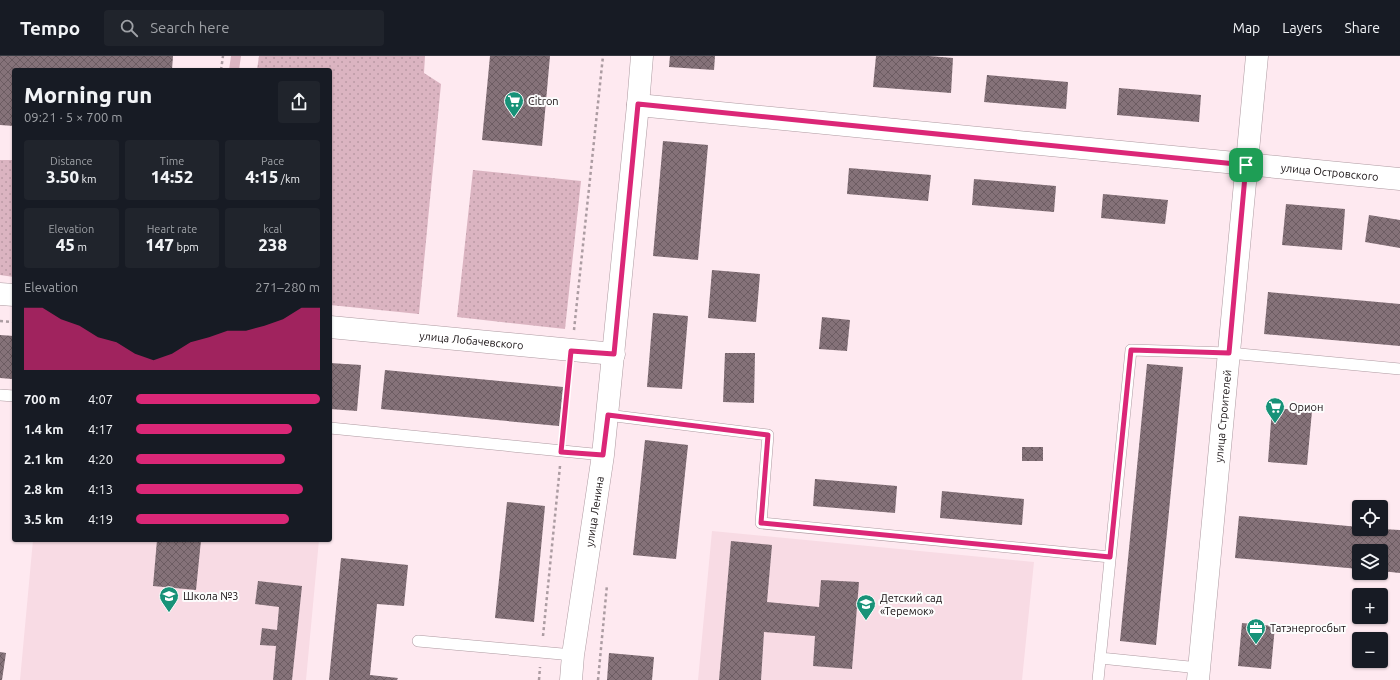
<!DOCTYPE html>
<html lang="en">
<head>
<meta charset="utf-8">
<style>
  body { margin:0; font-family:Ubuntu,sans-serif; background:#20242c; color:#f1f3f6; height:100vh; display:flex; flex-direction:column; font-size:15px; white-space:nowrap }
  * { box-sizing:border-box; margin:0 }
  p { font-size:13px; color:#9ea1a6 }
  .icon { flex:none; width:22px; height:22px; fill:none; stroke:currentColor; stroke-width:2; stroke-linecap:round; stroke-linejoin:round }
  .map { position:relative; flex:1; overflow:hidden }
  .details { position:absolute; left:12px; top:12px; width:320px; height:474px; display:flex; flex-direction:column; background:#171b24; border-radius:4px; box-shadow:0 1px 3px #0004 }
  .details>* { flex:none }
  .controls { position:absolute; left:1352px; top:444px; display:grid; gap:8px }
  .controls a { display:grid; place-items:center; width:36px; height:36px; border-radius:4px; background:#171b24; box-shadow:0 1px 3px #0004; font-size:20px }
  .pin { position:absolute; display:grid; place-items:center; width:34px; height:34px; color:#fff; margin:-17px; border-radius:8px; box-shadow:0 2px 6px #0006 }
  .round { display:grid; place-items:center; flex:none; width:42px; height:42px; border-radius:4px; background:#20242c }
  .overview { display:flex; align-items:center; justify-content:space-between; height:68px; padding:0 12px }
  h1 { font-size:22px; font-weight:800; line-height:30px }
  .figures { display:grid; grid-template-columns:repeat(3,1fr); gap:6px; height:68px; padding:4px 12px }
  .figures div { display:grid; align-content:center; border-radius:4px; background:#20242c; text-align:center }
  .figures b { font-size:17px; font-weight:800 }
  .figures small { font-size:11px; font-weight:400 }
  .figures p { font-size:11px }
  .chart { height:112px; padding:8px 12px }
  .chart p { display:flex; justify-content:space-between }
  .chart svg { width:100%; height:72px; margin-top:4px; fill:#db2777; opacity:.7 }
  ul { padding:0 12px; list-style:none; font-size:13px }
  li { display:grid; grid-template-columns:64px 48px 1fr; align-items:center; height:30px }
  li i { height:10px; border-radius:5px; background:#db2777 }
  header { display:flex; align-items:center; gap:24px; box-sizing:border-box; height:56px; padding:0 20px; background:#171b24; border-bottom:1px solid #363941 }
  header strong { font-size:19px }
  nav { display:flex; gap:22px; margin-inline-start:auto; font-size:14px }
  .search { width:280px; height:36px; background:#20242c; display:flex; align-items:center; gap:10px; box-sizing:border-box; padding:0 14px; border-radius:4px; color:#9ea1a6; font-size:15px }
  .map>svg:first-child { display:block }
</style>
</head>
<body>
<header>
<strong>Tempo</strong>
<div class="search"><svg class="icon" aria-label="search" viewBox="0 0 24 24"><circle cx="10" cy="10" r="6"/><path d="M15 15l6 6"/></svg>Search here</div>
<nav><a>Map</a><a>Layers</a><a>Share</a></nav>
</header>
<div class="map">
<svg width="1400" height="624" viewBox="0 0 1400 624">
  <defs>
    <pattern id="park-dots" width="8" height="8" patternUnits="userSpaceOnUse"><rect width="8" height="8" fill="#dbb4c1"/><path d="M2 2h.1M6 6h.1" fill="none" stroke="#bb9aa5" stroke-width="1.8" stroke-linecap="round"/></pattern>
    <pattern id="building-cross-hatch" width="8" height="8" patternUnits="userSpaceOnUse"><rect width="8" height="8" fill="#857279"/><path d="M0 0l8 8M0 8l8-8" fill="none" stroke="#6c5c62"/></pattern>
  </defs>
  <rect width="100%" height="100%" fill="#fee9f0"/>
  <path fill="#f8dbe4" d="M712,475l322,31 -12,118h-324z
    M33,484h286l-13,140h-286z"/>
  <path fill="#dbb4c1" d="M231,0h10l-2,14h-10z"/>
  <path fill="url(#park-dots)" d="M259,0h166l-1,17 17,11 -22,230 -89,-9v-235h-73z
    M0,104h14v117l-14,-2z
    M473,114l108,11 -16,148 -108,-12z"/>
  <path fill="url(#building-cross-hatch)" d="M0,0h173l-1,14h-158v56l-14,-1z
    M490,0h60l-8,90 -60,-6z
    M670,0h45l-1,14 -45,-3z
    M876,0h53l24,2 -2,35 -78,-6z
    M987,19l81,7 -2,27 -82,-7z
    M1119,32l82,7 -2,27 -82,-7z
    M663,85l45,4 -10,115 -45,-4z
    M849,112l82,7 -3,26 -81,-7z
    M974,123l82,7 -2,26 -82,-7z
    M1103,138l65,6 -3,24 -64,-6z
    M1286,148l59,5 -3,41 -60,-5z
    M1369,159l31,5v28l-35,-6z
    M712,214l48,4 -4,48 -48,-4z
    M1268,236l132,12v42l-136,-12z
    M653,257l35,3 -6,73 -35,-2z
    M822,261l28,3 -3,31 -28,-2z
    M0,279l14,1v22l-2,21 -12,-1z
    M725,297h30l-1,50 -31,-1z
    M330,307l31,2 -4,46 -27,-2z
    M1147,308l36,3 -27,278 -36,-4z
    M385,314l178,17 -4,39 -178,-17z
    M1272,352l40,3 -5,54 -39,-3z
    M645,384l43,5 -12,114 -43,-4z
    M1022,391h21v14h-21z
    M815,423l82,7 -2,27 -82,-7z
    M942,435l82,8 -2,26 -82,-7z
    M507,446l38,4 -11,116 -39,-4z
    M1239,460l120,11v2h22l19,1v43l-19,-2v-20h-22v18l-124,-11z
    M157,484h44l-5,50 -43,-4z
    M731,485l41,4 -5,57 52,5 2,-27 38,2 -7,87 -39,-3 2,-30 -51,-4 -3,48h-42z
    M341,502l67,7 -4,41 -27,-2 -7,71 28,3 -1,2h-68z
    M258,525l44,5 -10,94h-19l3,-34 -16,-1 2,-17 15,2 2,-23 -24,-3z
    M1242,567l33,3 -4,43 -33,-3z
    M0,596l6,1 -4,27h-2z
    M609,597l45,4 -2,23h-45z"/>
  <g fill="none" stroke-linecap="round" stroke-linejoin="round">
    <g stroke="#ae9aa1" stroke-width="12">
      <path id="service" d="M0,339l14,1
        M607,359l161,20 -7,88 349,34
        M330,372l273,27
        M418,585l155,14
        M1100,602l99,10
        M1098,624l33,-330 98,3 171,16"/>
    </g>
    <g stroke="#ae9aa1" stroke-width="23">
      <g id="minor">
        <path id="s1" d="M638,49l762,74"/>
        <path d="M0,238l14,1"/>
        <path id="s2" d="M330,271l284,27"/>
        <path id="s3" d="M1198,624l59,-624"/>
      </g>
    </g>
    <g stroke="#ae9aa1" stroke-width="23">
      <g id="tertiary">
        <path id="s4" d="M571,624l2,-25 30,-200 35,-350 4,-49"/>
      </g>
    </g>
    <path stroke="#ac9ca2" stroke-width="2.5" stroke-dasharray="3 3" stroke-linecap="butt" d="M221,14l2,-14
      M0,265l14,1
      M574,274l29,-274
      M563,379l6,-64
      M543,580l17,-170
      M539,624l1,-13
      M598,624l9,-95"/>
    <use href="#service" stroke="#fff" stroke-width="11"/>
    <use href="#minor" stroke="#fff" stroke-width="22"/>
    <use href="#tertiary" stroke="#fff" stroke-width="22"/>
  </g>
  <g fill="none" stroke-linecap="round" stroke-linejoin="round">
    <g stroke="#fff" stroke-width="8">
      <path id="route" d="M638,48l608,61 -17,188 -98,-3 -21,207 -349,-34 7,-88 -160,-20 -5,40 -42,-3 10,-101 43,3z"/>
    </g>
    <use href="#route" stroke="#db2777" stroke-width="5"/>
  </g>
  <defs>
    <g id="supermarket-pin" transform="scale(1)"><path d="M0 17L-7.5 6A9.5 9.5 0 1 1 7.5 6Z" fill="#179278" stroke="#fcfcfc"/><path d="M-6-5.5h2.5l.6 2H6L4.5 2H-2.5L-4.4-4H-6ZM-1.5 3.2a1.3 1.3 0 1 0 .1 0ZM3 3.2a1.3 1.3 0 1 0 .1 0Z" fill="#fff"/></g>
    <g id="school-pin" transform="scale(1)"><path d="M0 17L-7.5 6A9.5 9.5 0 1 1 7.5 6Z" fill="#179278" stroke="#fcfcfc"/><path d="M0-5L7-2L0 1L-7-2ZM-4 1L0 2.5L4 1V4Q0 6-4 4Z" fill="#fff"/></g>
    <g id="office-pin" transform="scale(1)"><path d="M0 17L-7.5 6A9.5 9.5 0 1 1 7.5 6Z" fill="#179278" stroke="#fcfcfc"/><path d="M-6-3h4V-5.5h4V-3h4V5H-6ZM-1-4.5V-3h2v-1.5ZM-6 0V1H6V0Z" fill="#fff"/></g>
  </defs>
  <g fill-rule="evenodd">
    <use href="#supermarket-pin" x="514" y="45"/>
    <use href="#supermarket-pin" x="1275" y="351"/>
    <use href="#school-pin" x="169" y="540"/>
    <use href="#school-pin" x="866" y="548"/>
    <use href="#office-pin" x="1256" y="572"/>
  </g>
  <g text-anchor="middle" stroke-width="4" stroke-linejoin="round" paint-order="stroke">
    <g font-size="11" fill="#150e10" stroke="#fcfcfc" text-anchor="start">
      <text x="528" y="49">Citron</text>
      <text x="1289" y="355">Орион</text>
      <text x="183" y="544">Школа №3</text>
      <text x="880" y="546">Детский сад<tspan x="880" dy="13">«Теремок»</tspan></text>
      <text x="1270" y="576">Татэнергосбыт</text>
    </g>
    <g font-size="11" fill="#150e10" stroke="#fcfcfc">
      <text dy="4" stroke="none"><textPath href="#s1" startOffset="695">улица Островского</textPath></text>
      <text dy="4" stroke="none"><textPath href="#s2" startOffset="142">улица Лобачевского</textPath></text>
      <text dy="4" stroke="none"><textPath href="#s3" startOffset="265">улица Строителей</textPath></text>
      <text dy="4" stroke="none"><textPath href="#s4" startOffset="170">улица Ленина</textPath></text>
    </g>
  </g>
</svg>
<div class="controls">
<a><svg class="icon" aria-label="locate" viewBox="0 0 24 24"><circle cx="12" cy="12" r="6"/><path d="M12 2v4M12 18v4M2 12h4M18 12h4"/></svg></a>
<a><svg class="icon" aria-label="layers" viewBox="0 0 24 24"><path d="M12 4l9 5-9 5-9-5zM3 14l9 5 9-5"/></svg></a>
<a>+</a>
<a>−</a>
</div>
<div class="pin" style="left:1246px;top:109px;background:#1e9e55"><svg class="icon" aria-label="arrive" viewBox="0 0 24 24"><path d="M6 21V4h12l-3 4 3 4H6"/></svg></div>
<section class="details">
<div class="overview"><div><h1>Morning run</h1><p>09:21 · 5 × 700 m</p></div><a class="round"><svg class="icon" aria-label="share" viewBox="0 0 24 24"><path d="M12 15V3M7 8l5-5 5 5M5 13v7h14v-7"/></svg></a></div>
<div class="figures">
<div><p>Distance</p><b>3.50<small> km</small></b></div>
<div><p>Time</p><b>14:52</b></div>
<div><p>Pace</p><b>4:15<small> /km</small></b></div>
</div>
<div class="figures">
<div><p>Elevation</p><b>45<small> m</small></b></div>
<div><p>Heart rate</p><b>147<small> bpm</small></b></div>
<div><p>kcal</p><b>238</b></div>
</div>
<div class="chart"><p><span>Elevation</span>271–280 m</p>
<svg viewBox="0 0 160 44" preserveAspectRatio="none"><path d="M0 44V6L10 6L20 13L30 17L40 24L50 27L60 34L70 38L80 34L90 27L100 24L110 20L120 20L130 17L140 13L150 6L160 6V44z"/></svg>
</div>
<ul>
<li><b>700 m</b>4:07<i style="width:100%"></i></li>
<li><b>1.4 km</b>4:17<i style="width:85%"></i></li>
<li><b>2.1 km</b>4:20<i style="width:81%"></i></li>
<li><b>2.8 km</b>4:13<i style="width:91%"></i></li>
<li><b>3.5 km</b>4:19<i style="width:83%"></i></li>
</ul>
</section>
</div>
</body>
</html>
